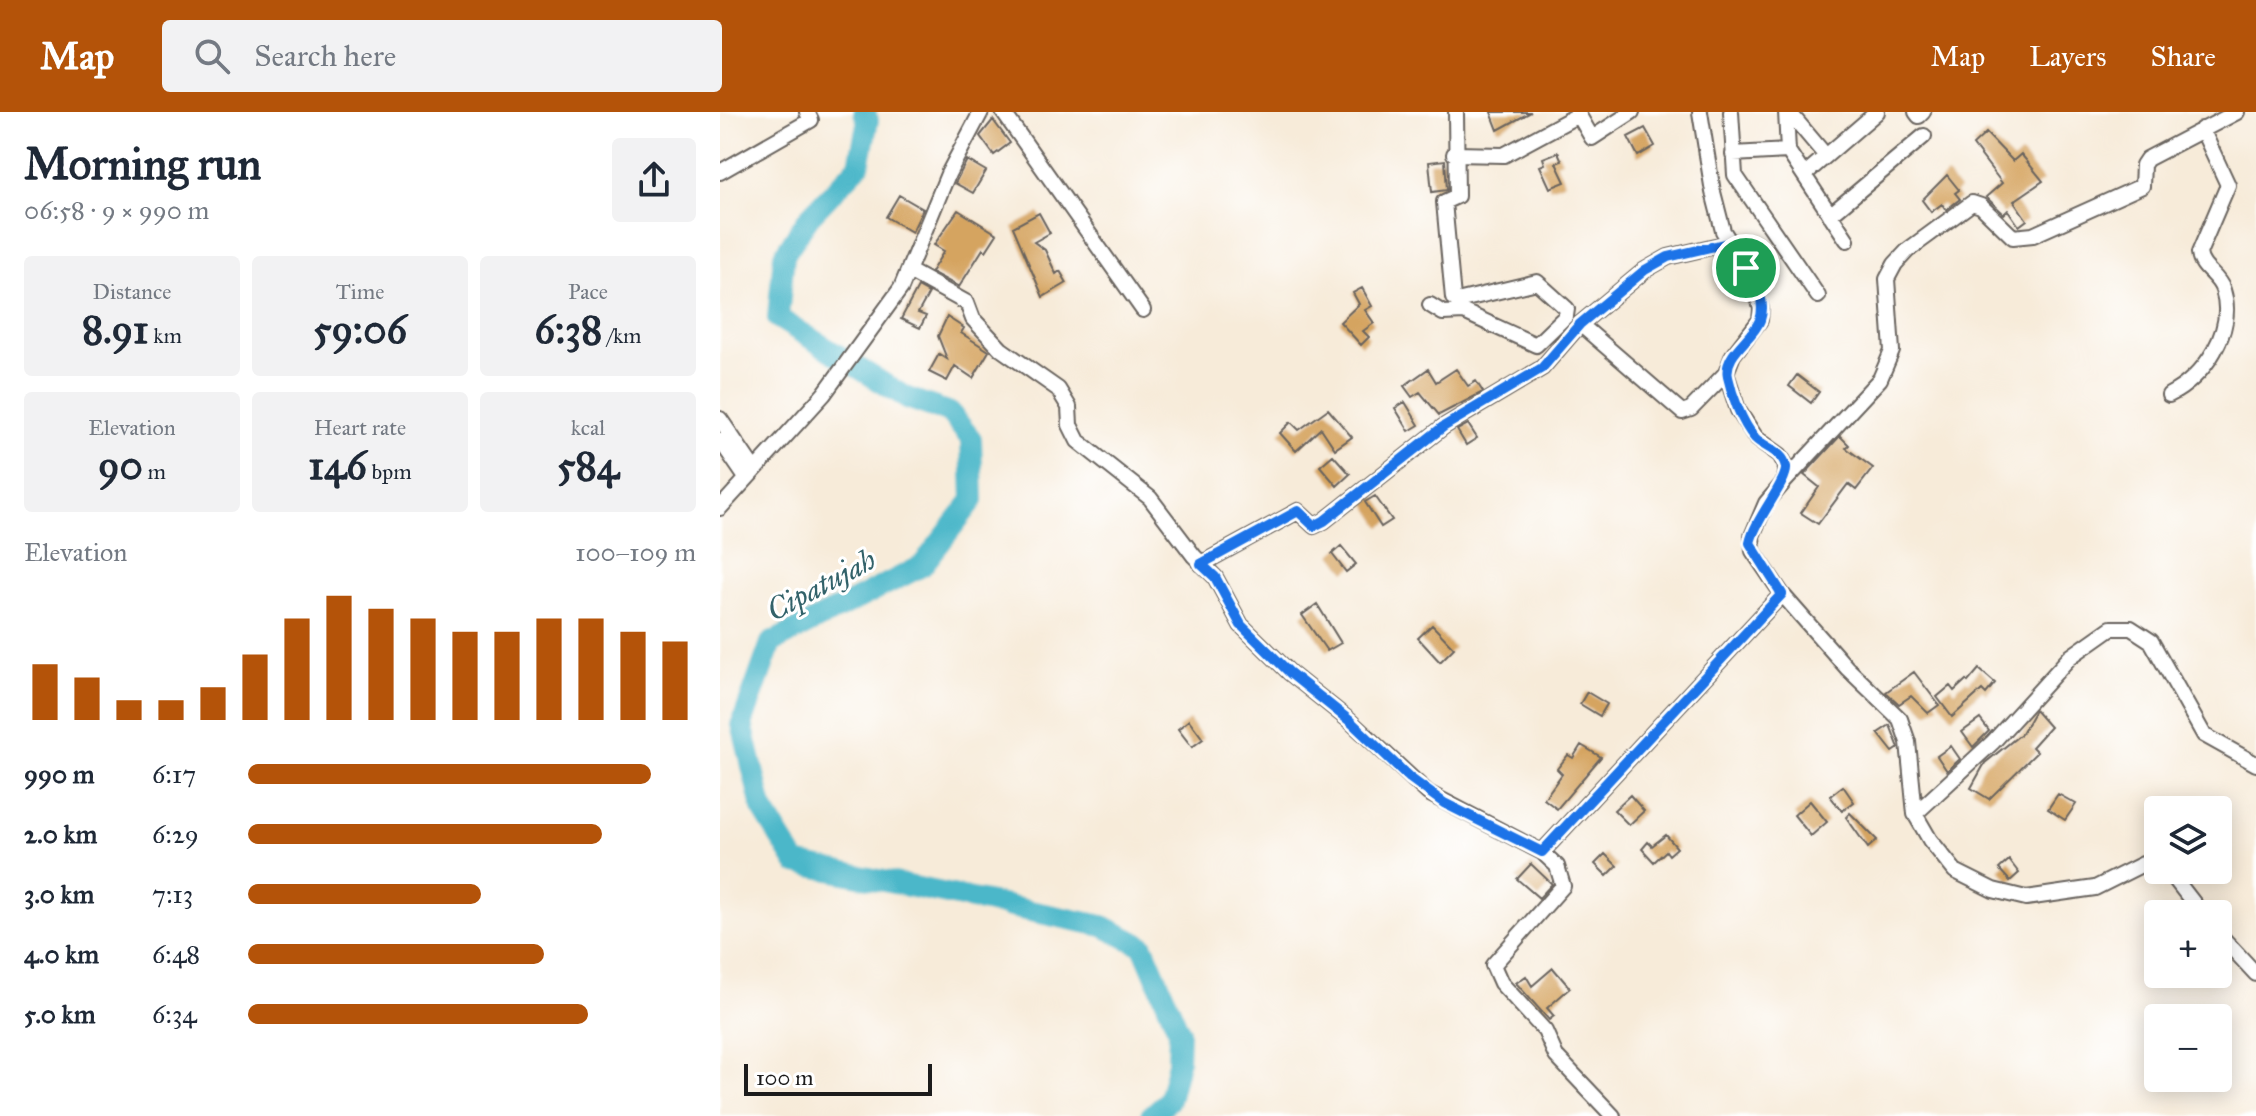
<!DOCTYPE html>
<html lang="en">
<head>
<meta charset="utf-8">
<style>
  body { margin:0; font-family:"IM FELL Great Primer",serif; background:#f2f2f3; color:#1f2937; height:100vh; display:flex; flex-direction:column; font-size:30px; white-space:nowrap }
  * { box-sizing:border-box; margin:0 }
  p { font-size:26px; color:#747a83 }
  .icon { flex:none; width:44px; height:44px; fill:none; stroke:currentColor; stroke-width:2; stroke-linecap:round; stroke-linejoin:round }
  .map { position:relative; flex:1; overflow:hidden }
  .panel { display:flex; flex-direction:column; background:#fff; width:720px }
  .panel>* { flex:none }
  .tools { position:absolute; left:1424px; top:684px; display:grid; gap:16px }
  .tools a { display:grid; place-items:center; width:88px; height:88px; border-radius:8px; background:#fff; box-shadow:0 4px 20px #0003; font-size:40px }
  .scale { position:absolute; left:24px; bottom:20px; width:188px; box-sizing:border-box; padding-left:8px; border:4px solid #1c1c1c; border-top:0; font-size:22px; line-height:28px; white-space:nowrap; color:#1c1c1c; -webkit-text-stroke:6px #fff; paint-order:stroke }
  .pin { position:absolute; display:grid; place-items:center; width:68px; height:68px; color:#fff; margin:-34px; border:4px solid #fff; border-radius:50%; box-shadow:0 2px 8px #0007 }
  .round { display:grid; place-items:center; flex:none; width:84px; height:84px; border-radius:8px; background:#f2f2f3 }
  .head { display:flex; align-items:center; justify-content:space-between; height:136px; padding:0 24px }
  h1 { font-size:44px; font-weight:700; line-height:60px }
  .stats { display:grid; grid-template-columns:repeat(3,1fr); gap:12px; height:136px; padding:8px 24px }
  .stats div { display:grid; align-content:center; border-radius:8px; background:#f2f2f3; text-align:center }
  .stats b { font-size:40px; font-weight:700 }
  .stats small { font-size:22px; font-weight:400 }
  .stats p { font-size:22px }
  .chart { height:224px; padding:16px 24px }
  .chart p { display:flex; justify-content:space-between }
  .chart svg { width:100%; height:144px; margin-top:8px; stroke:#b45309; stroke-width:6 }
  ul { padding:0 24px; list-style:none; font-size:26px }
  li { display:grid; grid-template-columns:128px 96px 1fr; align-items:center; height:60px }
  li i { height:20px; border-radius:10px; background:#b45309 }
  header { display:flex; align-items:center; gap:48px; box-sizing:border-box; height:112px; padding:0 40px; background:#b45309; color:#fff }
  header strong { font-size:38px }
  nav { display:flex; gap:44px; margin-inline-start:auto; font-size:28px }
  .search { width:560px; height:72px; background:#f2f2f3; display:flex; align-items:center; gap:20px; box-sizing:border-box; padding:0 28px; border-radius:8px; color:#747a83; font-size:30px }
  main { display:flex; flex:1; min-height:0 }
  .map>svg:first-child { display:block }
</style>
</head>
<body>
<header>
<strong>Map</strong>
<div class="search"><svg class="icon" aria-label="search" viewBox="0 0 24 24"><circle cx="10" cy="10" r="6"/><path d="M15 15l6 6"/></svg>Search here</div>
<nav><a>Map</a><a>Layers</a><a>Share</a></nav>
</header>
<main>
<section class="panel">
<div class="head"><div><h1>Morning run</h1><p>06:58 · 9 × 990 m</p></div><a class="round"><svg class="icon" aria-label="share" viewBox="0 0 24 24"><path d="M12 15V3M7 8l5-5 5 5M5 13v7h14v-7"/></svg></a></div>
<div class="stats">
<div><p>Distance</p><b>8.91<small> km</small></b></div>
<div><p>Time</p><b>59:06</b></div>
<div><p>Pace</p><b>6:38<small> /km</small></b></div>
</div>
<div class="stats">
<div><p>Elevation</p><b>90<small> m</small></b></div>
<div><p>Heart rate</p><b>146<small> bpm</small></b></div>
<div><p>kcal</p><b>584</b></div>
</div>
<div class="chart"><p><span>Elevation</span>100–109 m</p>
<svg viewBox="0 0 160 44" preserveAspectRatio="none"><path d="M5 44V27M15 44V31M25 44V38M35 44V38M45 44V34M55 44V24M65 44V13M75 44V6M85 44V10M95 44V13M105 44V17M115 44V17M125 44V13M135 44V13M145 44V17M155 44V20"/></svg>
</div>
<ul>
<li><b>990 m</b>6:17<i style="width:90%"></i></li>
<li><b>2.0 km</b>6:29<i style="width:79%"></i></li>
<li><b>3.0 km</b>7:13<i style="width:52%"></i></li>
<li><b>4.0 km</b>6:48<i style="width:66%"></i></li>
<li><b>5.0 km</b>6:34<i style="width:76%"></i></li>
</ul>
</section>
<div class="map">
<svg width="1536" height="1004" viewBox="0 0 1536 1004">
  <rect width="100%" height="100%" fill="#fff"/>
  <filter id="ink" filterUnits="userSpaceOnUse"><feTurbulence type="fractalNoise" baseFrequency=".0125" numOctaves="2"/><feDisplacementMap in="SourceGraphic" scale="16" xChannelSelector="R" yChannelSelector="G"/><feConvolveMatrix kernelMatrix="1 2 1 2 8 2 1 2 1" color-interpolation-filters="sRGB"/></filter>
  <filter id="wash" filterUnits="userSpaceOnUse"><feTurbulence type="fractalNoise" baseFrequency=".006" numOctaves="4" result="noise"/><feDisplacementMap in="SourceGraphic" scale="32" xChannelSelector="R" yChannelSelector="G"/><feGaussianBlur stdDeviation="1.8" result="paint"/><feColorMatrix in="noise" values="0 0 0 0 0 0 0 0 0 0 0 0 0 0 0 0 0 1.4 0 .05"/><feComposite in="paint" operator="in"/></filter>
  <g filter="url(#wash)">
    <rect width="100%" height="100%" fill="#f7ebd9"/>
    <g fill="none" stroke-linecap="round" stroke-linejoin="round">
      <path stroke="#4cb7c9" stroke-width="22" d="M144,0l4,8 -9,45 -50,52 -25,38 -6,63 129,80 43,15 21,26 2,61 -51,66 -151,77 -29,81 20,84 34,55 307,63 40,20 36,85 -1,32 -9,37 -18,16"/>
    </g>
    <g id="blocks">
      <path fill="#d5a461" d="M771,0h40l-33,18z
        M273,8l17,23 -16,12 -14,-19z
        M925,16l10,18 -17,10 -10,-19z
        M1266,21l27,28 8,-7 22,27 -29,20 13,19 -8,6 -11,-16 -4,4 -18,-17 16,-14 -29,-38z
        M838,40l4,9 -6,2 9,19 -15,6 -10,-22 5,-2 -2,-6z
        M247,48l19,11 -13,22 -18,-10z
        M725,48l2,30 -15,2 -3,-30z
        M1227,63l12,15 -4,3 5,6 -14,11 -4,-6 -11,8 -9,-12z
        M179,83l24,14 -11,23 -26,-15z
        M238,98l39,24 -11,17 -3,-2 -24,38 -28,-15 13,-21 -10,-6z
        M319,101l11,20 -16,9 11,8 11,24 4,-3 7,12 -24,14 -30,-70z
        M198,175l11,6 -11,20 8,3 -6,12 -19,-9z
        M642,176l10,18 -7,4 9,13 -11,8 6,6 -8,8 -21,-23 19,-18 -6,-11z
        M227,205l17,11 -3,5 28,18 -16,27 -18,-12 -8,15 -18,-9 10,-18 8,5 -9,-23z
        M708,257l8,13 20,-13 12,17 8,-5 7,11 -44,23 -19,-23 -8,5 -8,-11z
        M1077,263l22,17 -8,11 -22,-17z
        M685,290l14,23 -10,6 -14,-23z
        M608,297l24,28 -17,12 -14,-21 -25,23 -16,-18 11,-11 8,8z
        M748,312l9,14 -11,7 -9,-15z
        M1120,324l9,9 -3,3 27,20 -17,22 -8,-6 -30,40 -17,-11 18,-26 -15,-12z
        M613,343l17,19 -13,12 -17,-20z
        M655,384l17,24 -11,7 -16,-25z
        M621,434l15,18 -10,8 -14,-18z
        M597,492l24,39 -14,8 -25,-36z
        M712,513l22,23 -14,14 -22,-24z
        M1259,557l16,14 -9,11 -4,-4 -30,27 -15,-20 13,-11 4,5 12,-11 2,2z
        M1194,560l25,33 -11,8 -17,-17 -12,8 -13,-12z
        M867,580l20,12 -7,12 -20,-12z
        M1315,598l15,17 -18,20 5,5 -48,47 -18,-11 14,-25 37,-30z
        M1260,607l9,12 -16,16 -11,-15z
        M469,608l14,19 -11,8 -14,-18z
        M1170,613l9,23 -6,4 -15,-19z
        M861,633l20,12 -44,52 -13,-10 18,-25 -5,-5 11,-14 5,3z
        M1231,634l9,13 -13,12 -10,-15z
        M1123,674l11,16 -12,9 -12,-15z
        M1338,682l18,10 -11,16 -17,-11z
        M910,683l14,16 -15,14 -15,-15z
        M1090,689l17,21 -16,14 -17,-21z
        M1130,701l27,27 -9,8 -22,-31z
        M946,723l11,13 -8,7 -3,-4 -12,11 -12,-13 6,-7 4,4z
        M885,742l12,12 -10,10 -12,-12z
        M1289,748l10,13 -9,8 -11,-12z
        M811,752l21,20 -13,14 -22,-19z
        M833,856l17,20 -23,20 7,8 -5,4 -33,-37 10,-7 6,10z"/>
    </g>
  </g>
  <g filter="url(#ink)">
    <use href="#blocks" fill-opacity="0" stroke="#69645e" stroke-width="2"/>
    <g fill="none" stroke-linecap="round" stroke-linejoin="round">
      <g stroke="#69645e" stroke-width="18">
        <path id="minor" d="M283,0l140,198
          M857,0l15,26 40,-26
          M980,0l13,80 10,39 31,49 7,29 -1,11 -27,35 -7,18 12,37 18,28 24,17 6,11 -1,15 -19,22 -14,33 1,15 29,43 65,74 53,51 8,23 7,72 15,26 25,31 38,19 33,8 69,-10 50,-25 13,1
          M1011,0l4,63 83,121
          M1066,0l2,39 59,89
          M1069,0l37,44
          M1196,0l3,4 4,-4
          M734,42l50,1 74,-40
          M1013,42l55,-3
          M0,60l91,-52 -4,-8
          M1084,63l73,-63
          M1110,103l94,-79
          M189,159l58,32 6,16 28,30 57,40 11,18 1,18 8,16 72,57 44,58 21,21 26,48 49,48 60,48 78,72 114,59
          M710,193l13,8 21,-1 72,33 30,-29 1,-7 -30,-27 -80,19 -4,-3 -9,-96 13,-6 -1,-84
          M860,212l102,88 9,-3 35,-36
          M1449,283c35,-17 67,-65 54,-105 -5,-16 -22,-20 -24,-37l29,-68 -26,-56
          M0,307l34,50
          M0,328l26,38
          M1065,369l95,-102 12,-28 -5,-72 8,-15 13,-14 64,-47 9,3 32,31 20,-2 109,-49 1,-21 4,-6 90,-47
          M0,396l104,-114 77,-106 47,-114 33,-62
          M481,452l97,-53 16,15 10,-5 119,-94 99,-59 38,-44 65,-54 23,-13 60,-14
          M1195,702l78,-72 77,-85 41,-29h20l20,13 53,94 52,29
          M1448,758l34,44
          M1498,821l38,41
          M893,1004l-57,-60 -11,-25 -44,-48 -8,-18 70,-79 -6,-20 -15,-14 240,-258"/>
      </g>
      <use href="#minor" stroke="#fff" stroke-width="14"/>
    </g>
  </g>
  <g fill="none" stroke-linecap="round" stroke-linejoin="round" filter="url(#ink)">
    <g stroke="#fff" stroke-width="16">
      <path id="route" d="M1008,131c16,18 41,51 32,77 -7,19 -37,34 -32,57 4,19 14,46 27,61 10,10 28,13 31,29 2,15 -31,51 -36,76l32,51 -240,258 -98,-49 -34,-25 -60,-57 -60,-48 -49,-48 -26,-48 -14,-13 97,-53 16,15 10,-5 119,-94 99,-59 38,-44 65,-54 23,-13z"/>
    </g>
    <use href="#route" stroke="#1a73e8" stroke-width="10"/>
  </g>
  <g text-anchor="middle" stroke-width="6" stroke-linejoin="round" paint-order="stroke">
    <g font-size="30" font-style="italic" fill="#32626a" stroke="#fff">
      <text transform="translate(101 473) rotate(-28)" y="10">Cipatujah</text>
    </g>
  </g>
</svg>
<div class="tools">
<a><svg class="icon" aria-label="layers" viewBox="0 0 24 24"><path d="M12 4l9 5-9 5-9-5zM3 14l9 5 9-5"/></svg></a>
<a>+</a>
<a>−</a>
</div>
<div class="scale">100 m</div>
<div class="pin" style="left:1026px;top:156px;background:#1e9e55"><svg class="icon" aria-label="arrive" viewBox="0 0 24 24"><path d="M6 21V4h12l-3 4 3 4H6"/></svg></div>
</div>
</main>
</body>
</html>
